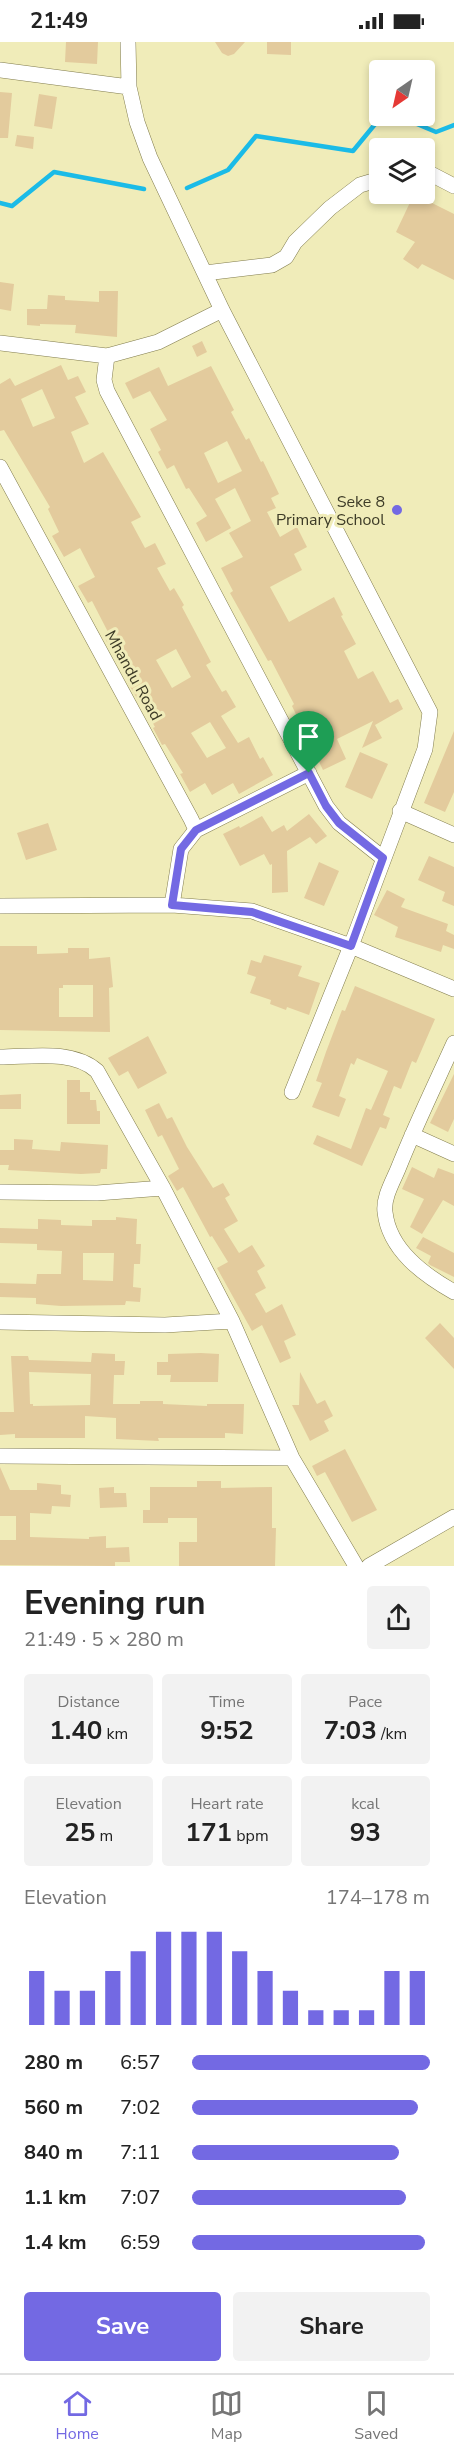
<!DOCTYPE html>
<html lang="en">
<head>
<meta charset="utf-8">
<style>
  body { margin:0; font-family:"Nunito Sans",sans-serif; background:#f2f2f2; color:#222; height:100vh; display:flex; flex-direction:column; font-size:22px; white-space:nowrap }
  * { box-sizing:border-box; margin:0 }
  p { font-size:20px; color:#767676 }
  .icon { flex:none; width:33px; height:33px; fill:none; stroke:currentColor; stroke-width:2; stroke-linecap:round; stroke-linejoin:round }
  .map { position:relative; height:1524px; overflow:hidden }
  .panel { display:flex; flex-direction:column; background:#fff; flex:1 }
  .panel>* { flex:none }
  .needle { width:39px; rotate:214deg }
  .fabs { position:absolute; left:369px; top:18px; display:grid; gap:12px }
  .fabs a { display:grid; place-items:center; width:66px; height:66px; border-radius:6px; background:#fff; box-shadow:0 3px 9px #0003; font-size:30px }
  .pin { position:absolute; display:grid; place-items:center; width:51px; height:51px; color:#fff; margin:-62px -26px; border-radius:50% 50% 50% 0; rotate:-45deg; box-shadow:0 0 6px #0007 }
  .pin .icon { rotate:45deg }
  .round { display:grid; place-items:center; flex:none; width:63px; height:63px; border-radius:6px; background:#f2f2f2 }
  .head { display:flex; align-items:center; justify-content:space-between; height:102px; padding:0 24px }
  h1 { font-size:33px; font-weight:700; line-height:45px }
  .metrics { display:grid; grid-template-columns:repeat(3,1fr); gap:9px; height:102px; padding:6px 24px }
  .metrics div { display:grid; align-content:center; border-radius:6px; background:#f2f2f2; text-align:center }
  .metrics b { font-size:26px; font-weight:700 }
  .metrics small { font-size:16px; font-weight:400 }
  .metrics p { font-size:16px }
  .chart { height:168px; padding:12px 24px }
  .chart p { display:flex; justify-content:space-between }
  .chart svg { width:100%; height:108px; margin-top:6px; stroke:#7369e3; stroke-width:6 }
  .primary-button { display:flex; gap:12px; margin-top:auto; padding:12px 24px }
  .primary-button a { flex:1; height:69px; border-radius:6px; background:#7369e3; color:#fff; font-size:24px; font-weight:700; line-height:69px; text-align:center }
  .primary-button a+a { background:#f2f2f2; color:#222 }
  ul { padding:0 24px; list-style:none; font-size:20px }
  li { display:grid; grid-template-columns:96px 72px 1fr; align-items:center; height:45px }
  li i { height:15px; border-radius:8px; background:#7369e3 }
  .status { display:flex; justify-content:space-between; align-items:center; height:42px; padding:0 30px; background:#fff; direction:ltr }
  .status svg { height:16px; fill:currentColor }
  .dock { display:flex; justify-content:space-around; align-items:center; height:84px; border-top:2px solid #e0e0e0; background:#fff; font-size:16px; color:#767676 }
  .dock a { display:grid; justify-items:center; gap:3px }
  .dock .selected { color:#7369e3 }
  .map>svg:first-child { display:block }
</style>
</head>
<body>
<div class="status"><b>21:49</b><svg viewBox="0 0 49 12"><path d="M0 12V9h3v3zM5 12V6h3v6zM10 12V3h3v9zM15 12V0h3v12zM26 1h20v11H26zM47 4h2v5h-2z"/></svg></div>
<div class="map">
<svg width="454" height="1524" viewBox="0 0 454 1524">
  <rect width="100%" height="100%" fill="#f0ecb9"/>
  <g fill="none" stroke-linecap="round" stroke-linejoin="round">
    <path stroke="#1bbbe7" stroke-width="4.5" d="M398,74l38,16 18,-7
      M187,146l41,-18 28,-34 97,15 23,-28 21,-7
      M0,161l12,3 42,-34 90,17"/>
  </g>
  <path fill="#e3cb9d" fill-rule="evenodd" d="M66,0h32l-1,22 -32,-2z
    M215,0h30l-11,12 -6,2 -6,-3z
    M267,0h24v13l-24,-1z
    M0,50l12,1 -4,45h-8z
    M39,52l18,3 -5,32 -18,-3z
    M17,93l17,2 -1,12 -18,-3z
    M414,152h6l13,6 -1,3 22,11v66l-32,-16 -4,5 -15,-10 12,-17 -19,-10z
    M0,240l14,2 -3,27 -11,-2z
    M99,249h19l-1,46 -42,-4 1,-8 -36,-1v2l-13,-1v-16h20l1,-14 17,1v4l34,2z
    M202,299l5,11 -10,5 -5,-11z
    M61,323l7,15 10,-4 8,16 -11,5 14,27 -18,8 13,31 19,-11 38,65 -10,5 14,26 10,-5 11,21 -9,4 13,23 4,-3 10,17 -2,2 29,55 -5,3 16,27 4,-2 10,17 -15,9 17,27 11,-6 11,22 3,-2 10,18 -34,19 -6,-11 -21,12 -7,-12 -15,9 -10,-18 3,-1 -18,-29 -3,1 -9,-17 2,-1 -16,-28 -1,1 -10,-17 2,-1 -27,-47 5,-3 -16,-31 -4,2 -10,-17 17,-9 -15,-29 -16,9 -12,-21 7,-4 -11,-23 2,-2 -46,-77 -4,1v-47l10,-6 5,8zM42,347l13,29 -22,9 -12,-28zM176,607l15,28 -19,11 -16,-28zM210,680l16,26 -19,10 -16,-25z
    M211,324l23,44 -3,2 15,28 3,-2 12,24 2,-1 16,33 -8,4 5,10 -9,4 13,25 17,-10 10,20 -13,7 8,16 -32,17 19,35 45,-25 9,18 -2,1 15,28 -12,7 14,28 15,-8 17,32 8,-4 5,10 -28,16 7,13 -20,10 11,-27 -36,18 9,20 -23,11 -31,-64 2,-2 -11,-21 -12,-23 -3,1 -38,-68 3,-2 -12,-23 22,-11 -14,-24 22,-12 -16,-33 -20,11 16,29 -25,14 -10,-19 11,-7 -18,-28 -3,1 -12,-24 -7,4 -9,-17 3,-2 -11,-21 17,-9 -17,-29 -17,8 -8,-16 34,-16 9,19zM227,399l15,30 -24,12 -14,-30z
    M454,689v61l-9,20 -21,-9z
    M360,710l28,12 -16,35 -27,-12z
    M309,772l18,22 -11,8 -6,-7 -23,14 1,41 -16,1v-29l-2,1 -6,-11 -24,12 -17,-32 16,-8 1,2 22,-12 10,16 12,-7 3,6z
    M48,781l9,27 -31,10 -9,-27z
    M429,814l25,11v39l-12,-5 3,-9 -27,-12z
    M319,820l20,9 -15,35 -20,-8z
    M387,848l18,9 -4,8 47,17 -2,7 8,4v14l-11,-4 -2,7 -46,-15 3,-10 -24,-12z
    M0,904h37v8l31,-1v-5h21v11l21,-2 3,30 -4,1 1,44 -110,-2zM63,943h30v32h-34v-29h4z
    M264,913l38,11 -4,10 22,7 -11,32 -22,-8 -1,3 -16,-6 1,-4 -21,-7 6,-16 -9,-3 4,-14 10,3z
    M355,944l80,33 -19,44 -4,-2 -11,28 -7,-3 -11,29 7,3 -4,11 -6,-2 -18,39 -49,-22 4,-9 34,14 15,-41 5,2 17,-39 -31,-13 -3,7 -3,-2 -12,33 7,3 -7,18 -27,-10 10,-24 -6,-2 10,-29 16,-42 3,1z
    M148,994l19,37 -29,16 -10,-18 -9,5 -11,-18z
    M454,1032v45l-6,13 -18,-9z
    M67,1038h13v12h10v8h6l1,11h3v13h-33z
    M21,1052v15h-21v-14z
    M159,1061l8,16 5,-2 15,30 26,41 10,-5 7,12 -5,3 13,23 -14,8 15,24 13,-8 13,21 -8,5 9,17 -11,6 11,19 16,-9 14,31 -12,6 7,17 -11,5 -18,-38 -10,6 -35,-63 11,-6 -16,-26 -2,1 -27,-50 -6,4 -9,-15 11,-7 -17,-34 -4,2 -13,-27z
    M14,1097l19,1 -1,9 28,2 1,-9 47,3 -1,24h-6l-1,4 -19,1 -73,-4 1,-5h-9v-15h14z
    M412,1125l22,11 4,-10 16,6v32l-11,-6 -21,34 -12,-7 14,-28 -22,-10z
    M116,1175l21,2 -1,25h5l-1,20h-6l-1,23 8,1 -1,14 -14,-1 -1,4 -64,1 -25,-2v-6l-36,-1v-14l36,1 1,-10h24l1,-23 -25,-1v-6l-37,-1v-15l38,1v-10l23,1v5l31,1v-6h24zM83,1211h31l-1,28 -30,-1z
    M423,1195l31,16v24l-24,-12 -2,-2 3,-7 -15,-8z
    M440,1281l14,15v31l-29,-31z
    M92,1311l23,1v7h10l-1,14h-10l-1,29h27v-3h23v3l44,2v-2h37l-1,30 -18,-1v5h-67l1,3 -43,-2v-21l-31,-2v22h-70v-4l-15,1v-23h14l-3,-56h17l1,4 62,2zM29,1330l62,2 -1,31 -57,1v-2h-3z
    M201,1311l18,1 -1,28h-48l1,-7h-14v-13h11v-8z
    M300,1330l17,32 8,-4 8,16 -9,5 5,10 -19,10 -18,-36h7z
    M345,1407l32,61 -25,12 -27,-50 -8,4 -5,-10z
    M0,1425l10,23h27v-7l24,2v9l10,1 -1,12 -18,-1 -1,8 -21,-1v24l59,2v-2l17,-1v12l23,-1 1,15h-15v4l-115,-1v-25h16v-24h-16z
    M197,1439h24v7l51,-1v41h4l-1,38h-96v-24h18v-24h-29v5h-25v-13h7v-23h47z
    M114,1445v6h12l1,14 -27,1 -1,-20z"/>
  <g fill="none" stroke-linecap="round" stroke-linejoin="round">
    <g stroke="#817c4d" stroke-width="16">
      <path id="minor" d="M128,0l1,45 8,35 13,36 72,152 208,402 -5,37 -74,197 -59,146
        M0,28l129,17
        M424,132h7l23,12
        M205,231l67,-8 14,-8 9,-15 35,-34 30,-23 20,-6
        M0,301l107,13 51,-14 64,-32
        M107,314l-3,24 3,11 219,415 13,17 44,35
        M0,425l191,352 5,11 -15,19 -9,56
        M400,769l54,24
        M196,788l113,-57
        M0,864l172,-1 80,6 99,35 103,43
        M454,1001c-19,42 -39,83 -56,126 -5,12 -15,29 -13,43 4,38 39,63 69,80
        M0,1015c31,0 73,-8 97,14l66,117 69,133 60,137 64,108
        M412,1093l42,19
        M0,1150l97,1 66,-5
        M0,1280l165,3 67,-4
        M0,1414l292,2
        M369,1524l85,-49"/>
    </g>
    <use href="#minor" stroke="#fff" stroke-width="15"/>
  </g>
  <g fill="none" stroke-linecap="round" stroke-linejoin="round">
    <g stroke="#fff" stroke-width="12">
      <path id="route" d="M309,731l17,33 13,17 44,35 -32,88 -99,-34 -80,-7 9,-56 15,-19z"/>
    </g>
    <use href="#route" stroke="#7369e3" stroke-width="8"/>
  </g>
  <circle fill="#7369e3" stroke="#f0ecb9" stroke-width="2" cx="397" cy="468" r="6"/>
  <g text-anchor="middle" stroke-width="6" stroke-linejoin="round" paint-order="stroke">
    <g font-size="16" fill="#3d3b27" stroke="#f0ecb9" text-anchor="end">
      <text x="385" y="465">Seke 8<tspan x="385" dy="18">Primary School</tspan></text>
    </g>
    <g font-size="16" fill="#3d3b27" stroke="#f0ecb9">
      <text transform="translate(134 633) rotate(61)" y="6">Mhandu Road</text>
    </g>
  </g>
</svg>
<div class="fabs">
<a><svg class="needle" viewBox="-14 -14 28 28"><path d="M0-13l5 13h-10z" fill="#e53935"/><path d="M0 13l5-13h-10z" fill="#767676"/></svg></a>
<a><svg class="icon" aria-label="layers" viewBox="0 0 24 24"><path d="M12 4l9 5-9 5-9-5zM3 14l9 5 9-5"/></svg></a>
</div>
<div class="pin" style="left:309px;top:731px;background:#1e9e55"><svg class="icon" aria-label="arrive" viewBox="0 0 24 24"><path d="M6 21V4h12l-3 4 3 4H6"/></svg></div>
</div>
<section class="panel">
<div class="head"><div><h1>Evening run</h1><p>21:49 · 5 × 280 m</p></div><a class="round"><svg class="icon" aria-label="share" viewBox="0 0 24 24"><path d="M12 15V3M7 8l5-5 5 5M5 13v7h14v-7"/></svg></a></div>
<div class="metrics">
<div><p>Distance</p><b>1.40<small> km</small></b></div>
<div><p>Time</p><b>9:52</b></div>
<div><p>Pace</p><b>7:03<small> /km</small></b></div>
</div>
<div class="metrics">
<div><p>Elevation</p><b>25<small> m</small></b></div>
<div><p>Heart rate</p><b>171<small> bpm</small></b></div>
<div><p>kcal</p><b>93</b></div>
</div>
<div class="chart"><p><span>Elevation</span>174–178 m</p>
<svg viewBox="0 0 160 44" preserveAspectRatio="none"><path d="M5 44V22M15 44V30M25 44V30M35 44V22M45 44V14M55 44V6M65 44V6M75 44V6M85 44V14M95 44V22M105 44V30M115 44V38M125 44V38M135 44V38M145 44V22M155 44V22"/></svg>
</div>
<ul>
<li><b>280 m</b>6:57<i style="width:100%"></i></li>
<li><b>560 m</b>7:02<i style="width:95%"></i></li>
<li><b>840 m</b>7:11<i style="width:87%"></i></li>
<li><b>1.1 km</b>7:07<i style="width:90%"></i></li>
<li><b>1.4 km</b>6:59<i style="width:98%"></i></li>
</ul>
<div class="primary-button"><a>Save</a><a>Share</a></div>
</section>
<nav class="dock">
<a class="selected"><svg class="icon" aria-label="home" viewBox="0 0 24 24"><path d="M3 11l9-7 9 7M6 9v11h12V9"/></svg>Home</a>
<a><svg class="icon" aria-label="map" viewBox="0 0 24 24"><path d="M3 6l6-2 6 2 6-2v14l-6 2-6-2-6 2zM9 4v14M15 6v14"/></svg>Map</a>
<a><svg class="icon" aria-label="saved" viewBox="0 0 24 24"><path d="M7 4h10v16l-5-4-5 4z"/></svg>Saved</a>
</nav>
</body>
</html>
